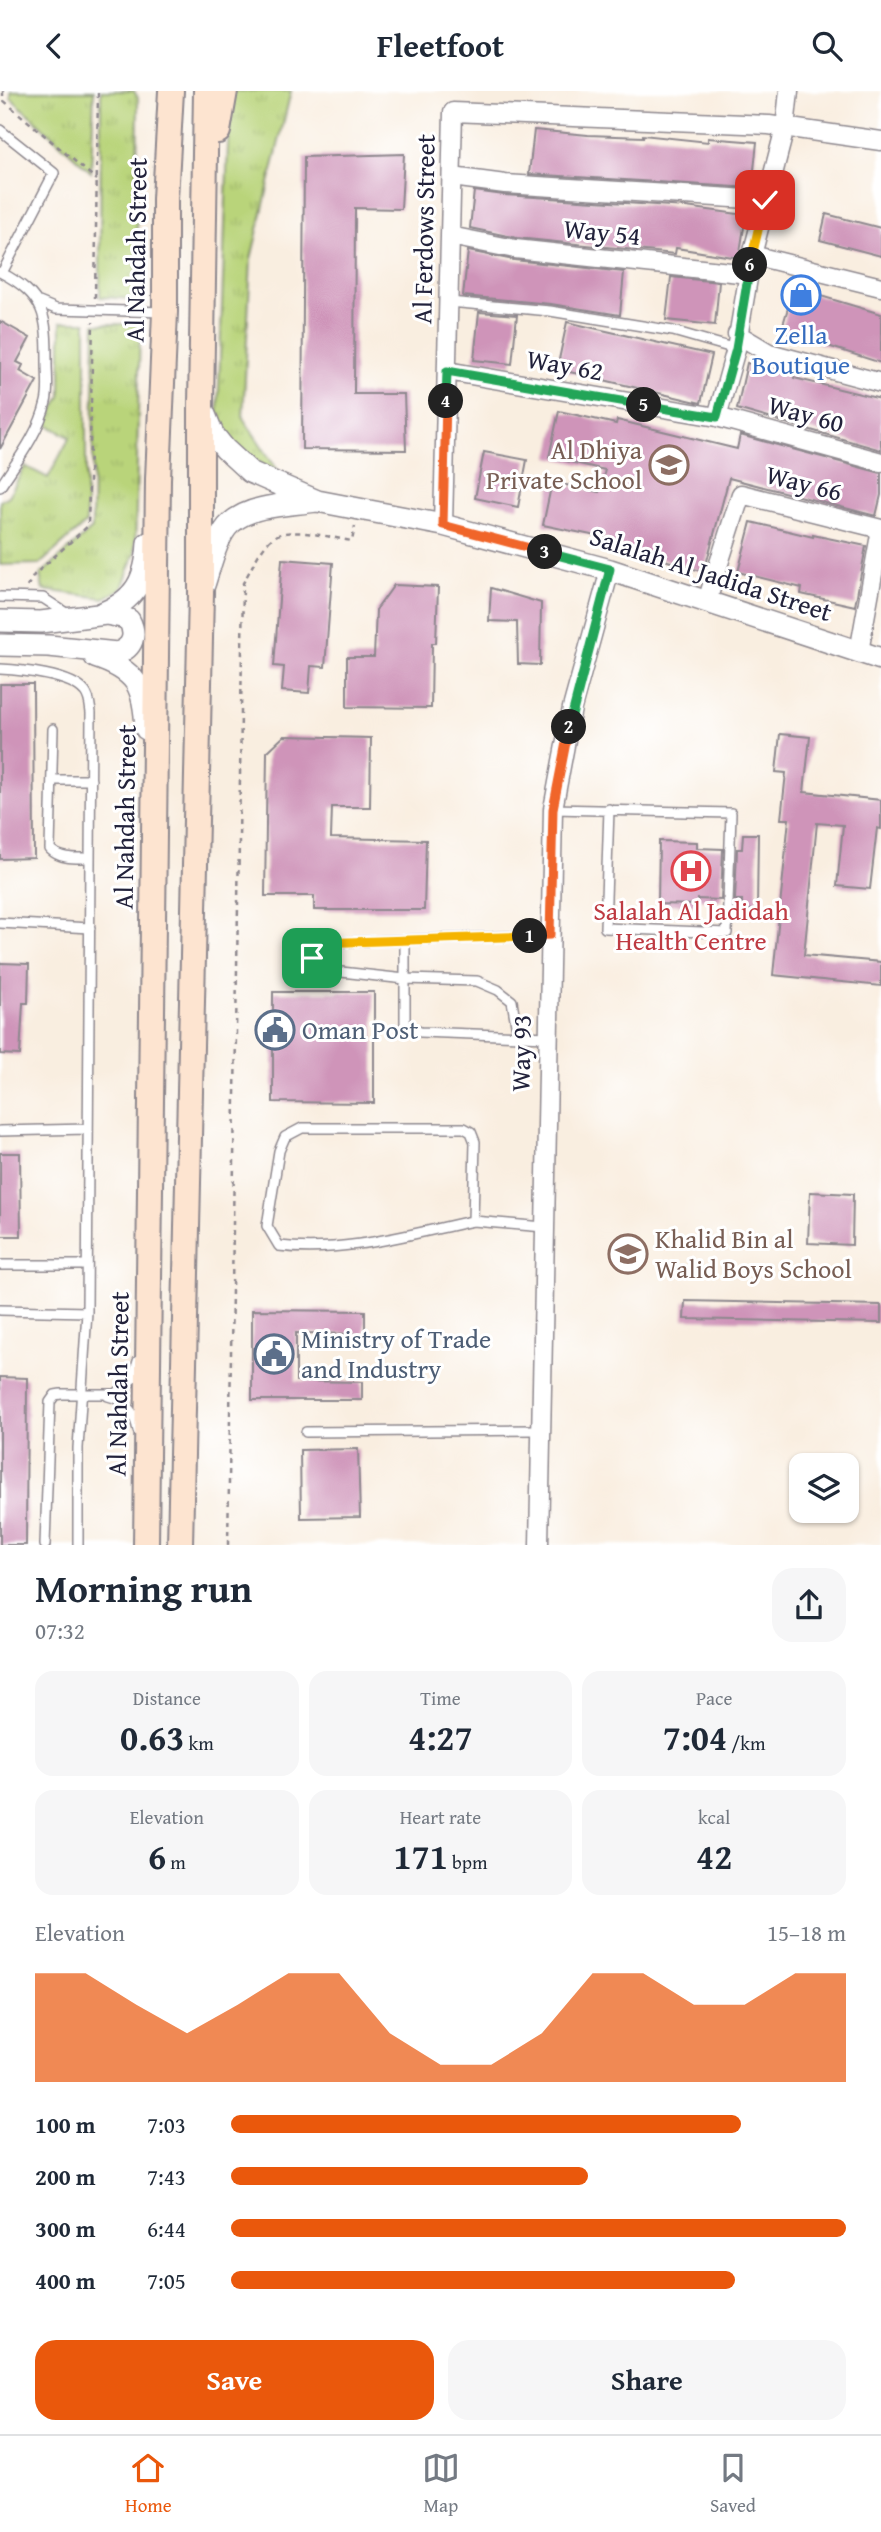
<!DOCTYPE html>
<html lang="en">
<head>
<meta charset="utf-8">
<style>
  body { margin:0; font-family:"Gentium Book Plus",serif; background:#f6f6f7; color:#1f2937; height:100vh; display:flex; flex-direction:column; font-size:26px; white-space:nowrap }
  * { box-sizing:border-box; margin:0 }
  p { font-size:23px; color:#747a83 }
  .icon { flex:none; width:38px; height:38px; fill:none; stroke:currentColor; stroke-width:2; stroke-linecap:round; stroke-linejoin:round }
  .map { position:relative; height:1454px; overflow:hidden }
  .side { display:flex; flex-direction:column; background:#fff; flex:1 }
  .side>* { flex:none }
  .buttons { position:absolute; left:789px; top:1362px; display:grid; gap:14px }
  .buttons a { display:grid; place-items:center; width:70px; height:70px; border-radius:14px; background:#fff; box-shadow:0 2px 5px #0004; font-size:35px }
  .pin { position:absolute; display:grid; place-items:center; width:60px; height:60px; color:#fff; margin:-30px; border-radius:14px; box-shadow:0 4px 10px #0006 }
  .km { position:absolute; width:35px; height:35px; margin:-18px; border-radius:50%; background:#222; color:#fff; font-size:19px; line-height:35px; text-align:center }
  .round { display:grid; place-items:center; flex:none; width:74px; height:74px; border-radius:21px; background:#f6f6f7 }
  .summary { display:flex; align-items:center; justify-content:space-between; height:119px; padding:0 35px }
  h1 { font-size:38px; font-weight:700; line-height:52px }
  .figures { display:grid; grid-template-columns:repeat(3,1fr); gap:10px; height:119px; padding:7px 35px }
  .figures div { display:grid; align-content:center; border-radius:18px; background:#f6f6f7; text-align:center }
  .figures b { font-size:35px; font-weight:700 }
  .figures small { font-size:19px; font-weight:400 }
  .figures p { font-size:19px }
  .chart { height:196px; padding:14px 35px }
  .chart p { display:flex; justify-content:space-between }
  .chart svg { width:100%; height:126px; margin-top:7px; fill:#ea580c; opacity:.7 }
  .action { display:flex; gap:14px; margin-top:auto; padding:14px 35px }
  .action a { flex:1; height:80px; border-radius:21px; background:#ea580c; color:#fff; font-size:28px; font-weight:700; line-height:80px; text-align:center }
  .action a+a { background:#f6f6f7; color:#1f2937 }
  ul { padding:0 35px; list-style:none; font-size:23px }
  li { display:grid; grid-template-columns:112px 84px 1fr; align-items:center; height:52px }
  li i { height:18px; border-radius:9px; background:#ea580c }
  header { display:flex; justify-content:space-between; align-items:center; height:91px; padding:0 35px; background:#fff; font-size:32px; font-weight:700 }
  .menu { display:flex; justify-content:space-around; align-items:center; height:98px; border-top:2px solid #e0e1e3; background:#fff; font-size:19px; color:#747a83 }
  .menu a { display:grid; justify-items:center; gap:4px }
  .menu .current { color:#ea580c }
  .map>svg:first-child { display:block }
</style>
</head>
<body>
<header><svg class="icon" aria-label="back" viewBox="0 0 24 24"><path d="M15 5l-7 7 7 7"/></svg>Fleetfoot<svg class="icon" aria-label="search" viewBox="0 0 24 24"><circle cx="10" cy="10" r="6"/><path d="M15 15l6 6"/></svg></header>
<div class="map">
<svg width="881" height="1454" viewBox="0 0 881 1454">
  <defs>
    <pattern id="grass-tufts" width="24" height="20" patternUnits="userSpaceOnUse" patternTransform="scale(1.75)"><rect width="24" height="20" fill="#b9d47a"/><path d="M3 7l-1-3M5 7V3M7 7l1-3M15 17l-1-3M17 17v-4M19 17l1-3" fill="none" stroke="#9fb66a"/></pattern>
  </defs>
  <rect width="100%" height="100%" fill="#fff"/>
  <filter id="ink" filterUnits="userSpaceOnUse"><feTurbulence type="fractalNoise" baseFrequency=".0143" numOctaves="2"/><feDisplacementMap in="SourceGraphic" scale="14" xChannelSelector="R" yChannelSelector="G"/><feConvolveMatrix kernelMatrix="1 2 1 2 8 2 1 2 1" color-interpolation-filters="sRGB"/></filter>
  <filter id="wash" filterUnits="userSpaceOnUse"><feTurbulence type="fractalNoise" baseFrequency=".00686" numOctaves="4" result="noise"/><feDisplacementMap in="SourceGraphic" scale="28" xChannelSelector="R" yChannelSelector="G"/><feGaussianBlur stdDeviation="1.57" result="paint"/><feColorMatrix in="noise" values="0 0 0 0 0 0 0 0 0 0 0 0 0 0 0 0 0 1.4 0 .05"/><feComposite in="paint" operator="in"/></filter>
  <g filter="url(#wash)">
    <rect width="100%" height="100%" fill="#f9eee0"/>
    <path fill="url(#grass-tufts)" stroke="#6e7b5a" stroke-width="2" d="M11,0h83l-3,81 -80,-74z
      M101,0h33l4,7 -2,201 -36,-2z
      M230,0h61l-40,168 -8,159 35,53 -12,-4 -36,-26 -12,-29z
      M61,231h25v201l-46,41 -40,1v-64l9,-5 16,-30 23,12 22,-41 -24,-13 15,-28z
      M95,233h45l-5,229 -13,35 -18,10 -61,-8 -3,-15 52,-46z"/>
    <g id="blocks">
      <path fill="#cf94b9" d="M534,39l54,5 55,2v-2l65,7v-4l49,4 -5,46 -223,-14z
        M404,63l-3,55 -46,-1 -1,186h50l2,56 -104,-1 2,-292z
        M474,100l30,4 182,12 60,8 -7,43 -63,-10 -1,6 -158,-16 -47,-10z
        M826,123l55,14v28l-61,-16z
        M468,160l46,9 110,12 -4,43 -69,-11 -88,-8z
        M671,186l48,5 -4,43 -49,-5z
        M794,197l87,26v49l-100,-32z
        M479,221l38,3 -5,49 -38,-4z
        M0,230l30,17 -13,24 6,3 -3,6 17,10 -37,68z
        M567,231l145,33 -11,48 -144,-34z
        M747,272l48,10 -1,5 87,21v51l-144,-41z
        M559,320l57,13 1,-4 120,29 3,-14 141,38v22l-5,21 -147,-38 -25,94 -99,-30 1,-4 -63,-13 9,-43 47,10 6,-22 -56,-13z
        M484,361l43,8 -9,47 -43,-9z
        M751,431l62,15v-2l53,11 -11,60 -54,-12 1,-6 -64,-16z
        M282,468l51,4 -8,104 -14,-1 -2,27 -27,-2 2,-24 -10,-1z
        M394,494l44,2 -2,56h-4l-1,65 -84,-1v-50h27l2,-47z
        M491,497l50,15 -1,62 -22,-1 -1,-42 -28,-1z
        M0,593h33l1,174 -34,1z
        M780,643l30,3 -6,55 77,8v29l-4,-1 -7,61 -33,-3 6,-61 -26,-2 -13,132 77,7v24l-108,-11 16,-156h-8l5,-46 -10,-1z
        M284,645l87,2 -1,69h-38l-1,31 95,2 -2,70h-110v-14h-49l2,-144z
        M743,743h15l-1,76h-15v-10h-7l2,-51h5z
        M659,750l38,1v6l26,1 -2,51 -24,-1v6l-39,-1z
        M0,872l29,1 -1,39h-5l-3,52 -20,-1z
        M273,901h101v111l-101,-1z
        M0,1062h20l1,83h-21z
        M810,1101l43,2 -1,51 -44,-2z
        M685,1210l196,4v18l-197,-4z
        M252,1219l113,1v23l-69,-1v48l66,1v18h-110z
        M0,1286l27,1 -1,167h-26z
        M358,1358l2,68 -59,1 -1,-68z"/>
    </g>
  </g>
  <g filter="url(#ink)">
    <use href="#blocks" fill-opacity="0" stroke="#8e888e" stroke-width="2"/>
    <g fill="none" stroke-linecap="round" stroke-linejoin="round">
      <g stroke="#8e888e" stroke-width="12">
        <path id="service" d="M0,39l54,43 -52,100
          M0,181c46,24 47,44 47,92 0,12 2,27 -1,38 -7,31 -29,59 -46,85
          M39,211l17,7 108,3
          M449,211l101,9 123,20 63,18
          M0,506l43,1 26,17
          M0,578c21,1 72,6 85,23 5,6 5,14 6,21l-4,599 -9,136v97
          M53,638l-3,120c11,11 26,9 40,9
          M52,689h39
          M553,718l178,4 -4,120 -122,-5 4,-119
          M0,832l90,5
          M405,849v84l15,8 128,5
          M518,945l-6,-35 -14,-11 -21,-9 -72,-2 -73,-8 -13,-5 -7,-8 -1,-7 7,-8 232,-8
          M0,1040l88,-2
          M473,1130c-63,13 -130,33 -194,25l-12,-20 12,-75 6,-14 17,-9h162l7,4 4,10 -2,79 71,6
          M0,1174h87
          M0,1219l87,2
          M108,1305c18,4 27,17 30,35
          M306,1341l234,-2
          M45,1454l5,-143 5,-7 6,-1h55l17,-16 5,-17"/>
      </g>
      <g stroke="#8e888e" stroke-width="21">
        <path id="minor" d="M452,86l53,7 260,16
          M450,145l65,13 234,25
          M752,164l129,32
          M737,243l32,19 112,30
          M447,280l270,46 164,45
          M717,326l19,-68 16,-94 33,-127 4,-37
          M443,434l10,-413 316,13 112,16
          M707,510l34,-107 140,35 -22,123
          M539,1454l14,-736 19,-101 38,-138"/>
      </g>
      <g stroke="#8e888e" stroke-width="24">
        <path id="tertiary" d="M203,319l10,24 12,15 25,23 67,29 126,24 167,45 271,89
          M204,494c6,-18 13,-50 27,-62 21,-19 59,-18 85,-22
          M100,523c35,-13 46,-34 48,-71
          M0,530l41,1 65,-8 16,3 7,3c8,15 4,28 -12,33l-68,-7 -49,-1
          M95,566c42,14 49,29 51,72"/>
      </g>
      <g stroke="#8e888e" stroke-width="28">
        <path id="secondary" d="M218,40l7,-40
          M146,1454l12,-1066 7,-167v-113l6,-108
          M180,1454l21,-952v-188l5,-314"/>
      </g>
      <path stroke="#8e888e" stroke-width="2.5" stroke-dasharray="5 5" stroke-linecap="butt" d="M3,0v9l94,80
        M95,207l3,-207
        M27,496l7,-12 54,-49 5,-204
        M228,1454l15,-962c9,-15 17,-36 31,-46 16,-11 59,1 78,4l3,-15"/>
      <use href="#service" stroke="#fff" stroke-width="9"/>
      <use href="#minor" stroke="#fff" stroke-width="18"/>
      <use href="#tertiary" stroke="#fff" stroke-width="21"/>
      <use href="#secondary" stroke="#fde4d0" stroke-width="24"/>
    </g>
  </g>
  <g fill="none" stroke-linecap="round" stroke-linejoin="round" filter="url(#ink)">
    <g stroke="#fff" stroke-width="14">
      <path id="split-1" d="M312,867l-1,-7 7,-8 212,-7"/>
    </g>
    <g stroke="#fff" stroke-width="14">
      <path id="split-2" d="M530,845l20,-1 3,-126 16,-82"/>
    </g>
    <g stroke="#fff" stroke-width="14">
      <path id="split-3" d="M545,461l65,17 -41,158"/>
    </g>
    <g stroke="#fff" stroke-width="14">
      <path id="split-4" d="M446,310l-3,124 102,27"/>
    </g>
    <g stroke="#fff" stroke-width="14">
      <path id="split-5" d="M446,310l1,-30 197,34"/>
    </g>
    <g stroke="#fff" stroke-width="14">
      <path id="split-6" d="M644,314l73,12 19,-68 14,-84"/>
    </g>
    <g stroke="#fff" stroke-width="14">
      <path id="split-7" d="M750,174l15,-65"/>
    </g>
    <use href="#split-1" stroke="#f5b400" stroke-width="9"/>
    <use href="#split-2" stroke="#f0652b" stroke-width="9"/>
    <use href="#split-3" stroke="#22a559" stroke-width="9"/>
    <use href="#split-4" stroke="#f0652b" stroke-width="9"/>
    <use href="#split-5" stroke="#22a559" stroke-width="9"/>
    <use href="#split-6" stroke="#22a559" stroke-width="9"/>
    <use href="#split-7" stroke="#f5b400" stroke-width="9"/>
  </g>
  <defs>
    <g id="shop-ring" transform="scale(2.0125)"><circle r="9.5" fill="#fff" stroke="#3f7fe0" stroke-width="1.5"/><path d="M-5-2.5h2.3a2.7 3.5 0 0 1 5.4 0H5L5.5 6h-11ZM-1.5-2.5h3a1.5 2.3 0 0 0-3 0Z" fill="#3f7fe0"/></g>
    <g id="school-ring" transform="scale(2.0125)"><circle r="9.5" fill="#fff" stroke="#8d6e63" stroke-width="1.5"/><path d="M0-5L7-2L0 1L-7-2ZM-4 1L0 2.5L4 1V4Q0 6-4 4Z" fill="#8d6e63"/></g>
    <g id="hospital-ring" transform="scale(2.0125)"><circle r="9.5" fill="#fff" stroke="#e0444e" stroke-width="1.5"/><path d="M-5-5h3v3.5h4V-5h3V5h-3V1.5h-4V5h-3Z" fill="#e0444e"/></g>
    <g id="civic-ring" transform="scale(2.0125)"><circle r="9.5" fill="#fff" stroke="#5c6f8a" stroke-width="1.5"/><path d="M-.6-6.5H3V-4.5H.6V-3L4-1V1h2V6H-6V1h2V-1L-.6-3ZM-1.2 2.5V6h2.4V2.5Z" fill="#5c6f8a"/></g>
    <g id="university-ring" transform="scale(2.0125)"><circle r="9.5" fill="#fff" stroke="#8d6e63" stroke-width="1.5"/><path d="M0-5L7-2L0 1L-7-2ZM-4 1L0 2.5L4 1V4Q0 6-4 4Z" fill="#8d6e63"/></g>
  </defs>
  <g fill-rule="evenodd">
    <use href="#shop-ring" x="801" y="204"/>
    <use href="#school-ring" x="669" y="374"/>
    <use href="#hospital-ring" x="691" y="780"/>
    <use href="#civic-ring" x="275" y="939"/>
    <use href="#university-ring" x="628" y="1163"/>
    <use href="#civic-ring" x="274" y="1263"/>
  </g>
  <g text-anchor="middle" stroke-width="6" stroke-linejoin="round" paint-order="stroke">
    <g font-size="26" fill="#22223b" stroke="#fff">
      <text transform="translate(424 138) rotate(-89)" y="9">Al Ferdows Street</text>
      <text transform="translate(602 141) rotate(6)" y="9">Way 54</text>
      <text transform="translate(136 159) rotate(-89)" y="9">Al Nahdah Street</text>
      <text transform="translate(565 274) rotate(10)" y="9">Way 62</text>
      <text transform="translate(806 323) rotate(15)" y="9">Way 60</text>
      <text transform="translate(804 392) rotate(14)" y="9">Way 66</text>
      <text transform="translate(711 483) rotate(18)" y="9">Salalah Al Jadida Street</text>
      <text transform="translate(125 726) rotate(-89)" y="9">Al Nahdah Street</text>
      <text transform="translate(521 962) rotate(-89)" y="9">Way 93</text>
      <text transform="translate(118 1293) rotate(-89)" y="9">Al Nahdah Street</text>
    </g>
    <g font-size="26" fill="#366cbe" stroke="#fff">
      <text x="801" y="253">Zella<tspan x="801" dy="30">Boutique</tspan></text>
    </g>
    <g font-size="26" fill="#785e54" stroke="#fff" text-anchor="end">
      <text x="642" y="368">Al Dhiya<tspan x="642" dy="30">Private School</tspan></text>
      <text x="655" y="1157" text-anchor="start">Khalid Bin al<tspan x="655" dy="30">Walid Boys School</tspan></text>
    </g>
    <g font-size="26" fill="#be3a42" stroke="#fff">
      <text x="691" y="829">Salalah Al Jadidah<tspan x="691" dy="30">Health Centre</tspan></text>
    </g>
    <g font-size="26" fill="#4e5e75" stroke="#fff" text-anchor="start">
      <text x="302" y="948">Oman Post</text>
      <text x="301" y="1257">Ministry of Trade<tspan x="301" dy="30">and Industry</tspan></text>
    </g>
  </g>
</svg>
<div class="buttons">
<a><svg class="icon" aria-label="layers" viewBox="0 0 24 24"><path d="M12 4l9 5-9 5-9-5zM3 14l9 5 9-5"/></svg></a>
</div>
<div class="pin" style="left:312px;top:867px;background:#1e9e55"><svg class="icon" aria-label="arrive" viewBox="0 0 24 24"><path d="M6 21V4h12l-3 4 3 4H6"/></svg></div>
<div class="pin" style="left:765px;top:109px;background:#d93025"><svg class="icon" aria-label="check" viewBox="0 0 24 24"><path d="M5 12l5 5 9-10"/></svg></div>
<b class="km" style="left:530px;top:845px">1</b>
<b class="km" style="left:569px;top:636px">2</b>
<b class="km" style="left:545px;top:461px">3</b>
<b class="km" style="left:446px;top:310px">4</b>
<b class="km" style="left:644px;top:314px">5</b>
<b class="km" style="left:750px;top:174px">6</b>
</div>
<section class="side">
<div class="summary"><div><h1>Morning run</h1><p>07:32</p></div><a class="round"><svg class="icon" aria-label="share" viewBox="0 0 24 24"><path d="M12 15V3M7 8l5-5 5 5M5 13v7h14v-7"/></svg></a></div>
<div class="figures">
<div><p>Distance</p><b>0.63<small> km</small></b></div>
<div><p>Time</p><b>4:27</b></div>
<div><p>Pace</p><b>7:04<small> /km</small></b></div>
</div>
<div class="figures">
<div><p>Elevation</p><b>6<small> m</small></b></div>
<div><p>Heart rate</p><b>171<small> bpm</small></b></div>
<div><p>kcal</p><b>42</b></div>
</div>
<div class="chart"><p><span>Elevation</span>15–18 m</p>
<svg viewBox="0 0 160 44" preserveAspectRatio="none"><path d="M0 44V6L10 6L20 17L30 27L40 17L50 6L60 6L70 27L80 38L90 38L100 27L110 6L120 6L130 17L140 17L150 6L160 6V44z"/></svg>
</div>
<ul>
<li><b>100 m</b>7:03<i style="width:83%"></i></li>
<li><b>200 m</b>7:43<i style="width:58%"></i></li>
<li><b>300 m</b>6:44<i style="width:100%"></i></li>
<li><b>400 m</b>7:05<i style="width:82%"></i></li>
</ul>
<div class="action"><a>Save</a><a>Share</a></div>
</section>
<nav class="menu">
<a class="current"><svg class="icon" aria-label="home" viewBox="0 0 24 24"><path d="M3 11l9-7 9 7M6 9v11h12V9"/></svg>Home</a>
<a><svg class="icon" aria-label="map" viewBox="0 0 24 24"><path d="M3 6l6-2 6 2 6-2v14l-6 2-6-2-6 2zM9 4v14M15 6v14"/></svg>Map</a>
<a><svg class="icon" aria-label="saved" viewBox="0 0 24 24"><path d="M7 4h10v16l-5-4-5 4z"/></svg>Saved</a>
</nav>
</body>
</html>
